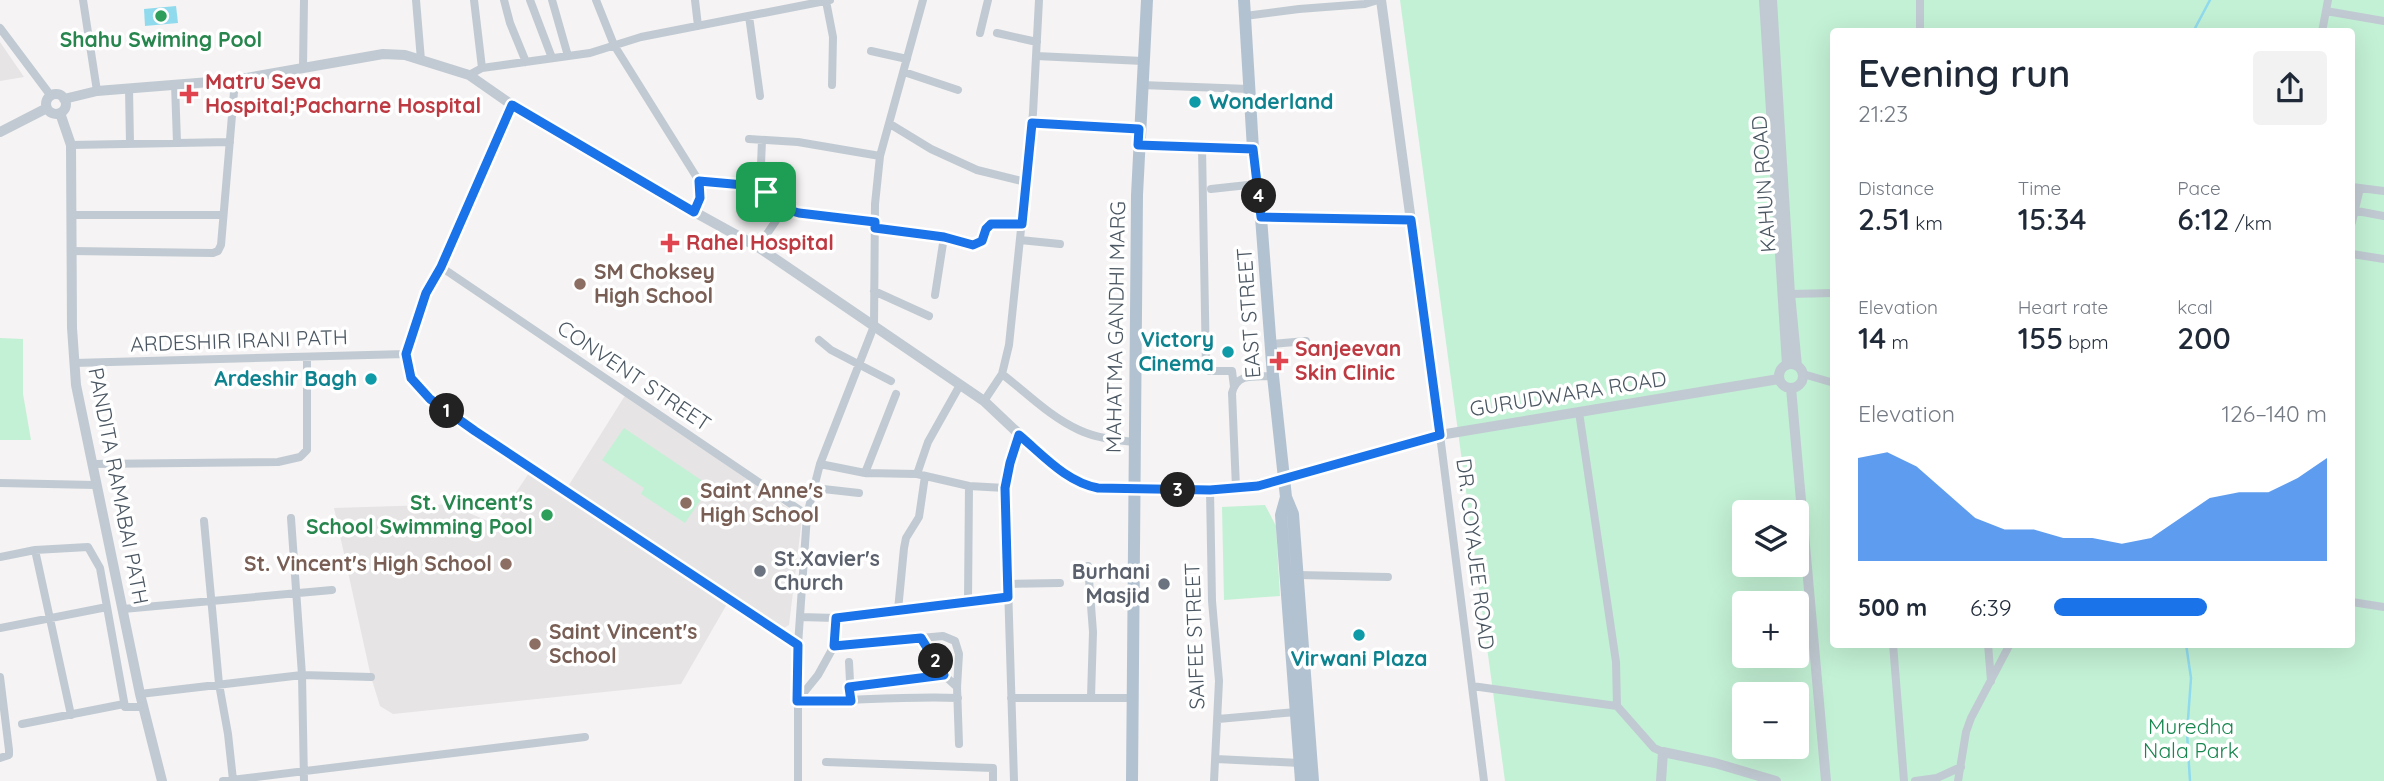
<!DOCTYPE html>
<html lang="en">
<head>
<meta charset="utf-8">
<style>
  body { margin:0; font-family:Quicksand,sans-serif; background:#f2f2f3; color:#1f2937; height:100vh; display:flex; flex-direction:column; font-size:26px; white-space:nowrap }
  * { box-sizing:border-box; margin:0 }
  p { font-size:23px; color:#747a83 }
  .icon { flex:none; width:38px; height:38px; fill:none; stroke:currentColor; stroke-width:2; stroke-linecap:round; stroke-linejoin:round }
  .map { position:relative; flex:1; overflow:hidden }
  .side { position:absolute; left:1830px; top:28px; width:525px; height:620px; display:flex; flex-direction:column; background:#fff; border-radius:7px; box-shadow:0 7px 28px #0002 }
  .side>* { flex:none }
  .buttons { position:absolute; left:1732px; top:500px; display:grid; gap:14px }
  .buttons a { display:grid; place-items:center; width:77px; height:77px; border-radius:7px; background:#fff; box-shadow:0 7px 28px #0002; font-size:35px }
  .pin { position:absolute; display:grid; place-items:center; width:60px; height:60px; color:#fff; margin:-30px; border-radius:14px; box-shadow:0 4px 10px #0006 }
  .km { position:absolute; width:35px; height:35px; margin:-18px; border-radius:50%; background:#222; color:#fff; font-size:19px; line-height:35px; text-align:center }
  .round { display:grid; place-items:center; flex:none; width:74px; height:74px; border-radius:7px; background:#f2f2f3 }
  .overview { display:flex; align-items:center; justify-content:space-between; height:119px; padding:0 28px }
  h1 { font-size:38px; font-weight:600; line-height:52px }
  .stats { display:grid; grid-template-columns:repeat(3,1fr); gap:10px; height:119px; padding:7px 28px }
  .stats div { display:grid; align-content:center }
  .stats b { font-size:30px; font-weight:600 }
  .stats small { font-size:19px; font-weight:400 }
  .stats p { font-size:19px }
  .chart { height:196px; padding:14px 28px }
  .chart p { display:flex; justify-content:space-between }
  .chart svg { width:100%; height:126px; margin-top:7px; fill:#1a73e8; opacity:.7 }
  ul { padding:0 28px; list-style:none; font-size:23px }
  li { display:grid; grid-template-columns:112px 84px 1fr; align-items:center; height:52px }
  li i { height:18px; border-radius:9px; background:#1a73e8 }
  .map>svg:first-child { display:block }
</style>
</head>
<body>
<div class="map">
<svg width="2384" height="781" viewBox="0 0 2384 781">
  <rect width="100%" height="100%" fill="#f5f3f3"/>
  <path fill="#e6e4e5" d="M0,42l24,35 -24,4z
    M626,394l176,124 -13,107 -5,3 -217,-140z
    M529,473l198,131 -46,80 -288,30 -13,-8 -9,-29 -37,-169 127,-4 8,9 26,11z"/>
  <path fill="#c3f1d5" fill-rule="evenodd" d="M1400,0h984v781h-879zM1834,32h518v612h-518zM1745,513h52v52h-52zM1745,604h52v52h-52zM1745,695h52v52h-52z
    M0,338l23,1v55l8,46h-31z
    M624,428l86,58 -25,37 -44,-29 3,-6 -42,-28z
    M1265,505l11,21 4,70 -56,4 -2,-93z"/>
  <path fill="#90daee" d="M176,6l2,17 -33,3 -1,-17z"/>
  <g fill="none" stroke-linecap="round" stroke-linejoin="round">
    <path stroke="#90daee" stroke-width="2.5" d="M2193,32l17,-32
      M2186,644l5,34 -4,55 3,48"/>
    <path stroke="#c1cad2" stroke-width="8" d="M83,0l14,91
      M416,0l5,60
      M474,0l8,68
      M504,0l6,23 16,39
      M530,0l22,58
      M552,0l16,56
      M596,0l18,45 85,136 1,17 -6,14
      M695,0l3,26
      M826,1l7,36 -1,48
      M2326,11l58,10
      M749,16l11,80
      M1245,16l54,-7 66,-5 13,-4
      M0,28l51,68
      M1920,32v-32
      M2322,32l6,-32
      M980,33l8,-33
      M997,33l40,9
      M871,51l36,8
      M1036,56l107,5
      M303,67l1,-67
      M904,72l54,18
      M469,75l13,-7 108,-15 51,-16 189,-37
      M175,84l2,59
      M1141,85l108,4
      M129,88l1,55
      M512,105l-71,162 -15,26 -20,61 5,24 19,21 45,32 323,214
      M1032,123l107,6
      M890,124l41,25 46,21 49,12
      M749,139l49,3 82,14
      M71,145l159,-3
      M1138,145l115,4
      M1202,148l4,220 3,3h23l2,16
      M699,181l56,5 29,23 14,4 77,9
      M2352,187l32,4
      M760,189l2,-49
      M1211,189l46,-5
      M2352,210l32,6
      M71,215h151
      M1261,217l150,3
      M2352,222l8,-34
      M875,228l69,9 29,8 9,-4 4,-12 5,-5h31
      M1020,240l40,4
      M758,247l26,-38
      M71,251l142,2 5,-2 3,-6 14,-165
      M2352,254l32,5
      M441,267l366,248
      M874,291l55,25
      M1790,294l44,-1
      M935,295l9,-58
      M819,340l12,10 60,31
      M1272,344l34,-3
      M74,363l332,-9
      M1002,374c25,19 48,43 77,56 17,8 36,10 55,12
      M1803,374l31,9
      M984,401l18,-27 7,-29 24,-232 6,-113
      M1579,412l37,250 1,44 37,42 9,4
      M1440,435l44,346
      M92,464l186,-2 22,-5 7,-7v-93
      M820,464l45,9 52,1 52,12 36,2
      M865,473l31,-79
      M917,474l11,-32 32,-57
      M0,483l95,2
      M814,488l45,5
      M1236,488l-4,-95c5,-21 23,-16 41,-17
      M1210,490l2,111 7,80 -5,100
      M291,518l11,157 2,106
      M204,521l15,163 9,50 5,46
      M35,550l36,165
      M0,557l35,-7 53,-3 12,21 25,139h18
      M1088,566l5,66 -2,65
      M1298,575l90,2
      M1008,584l52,-1
      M968,601l1,-115
      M2352,602l32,5
      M123,609l209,-19
      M898,610l6,-62 2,-10 13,-21 6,-41
      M800,617l36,1 172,-21
      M0,628l107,-21
      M921,638l23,37 13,12
      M1893,644l11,137
      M1988,644l3,37
      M834,646l109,-10 12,5 4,13 -2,33 2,57
      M849,662l2,39
      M0,677l9,73v5l-9,3
      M1472,686l145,20
      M850,687l94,-12
      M140,694l162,-19 69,2
      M1011,698h121
      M797,701c54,0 107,-5 161,-3
      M797,701l21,-26 16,-29 2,-28
      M1218,719l78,-7
      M22,724l102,-20
      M1216,759l84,4
      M826,762l167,6v13
      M223,781l362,-44
      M798,781v-136l9,-130 13,-51 54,-138 1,-122 5,-48 43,-156
      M1014,781l-9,-293 5,-25 9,-29
      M1915,781l22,-3 24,-11
      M1958,781l8,-49 5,-14 39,-74"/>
    <path stroke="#c1cad2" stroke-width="10" d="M1381,0l59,435
      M1764,0l23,365
      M1772,0l18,294 7,72
      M46 104a10 10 0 1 1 20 0a10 10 0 1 1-20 0Z
      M64,99l33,-8 138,-11 148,-26 22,1 64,20 43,30 119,72 127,70 226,154 35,33 52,45 27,9 35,1
      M60,113l11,32 1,183 4,57 64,309 22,87
      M0,132l47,-24
      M1779 376a12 12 0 1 1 24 0a12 12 0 1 1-24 0Z
      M1791,388l35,393
      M1284,479l156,-44 339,-56
      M1661,781l2,-29 52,11 61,18"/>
    <path stroke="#b3c2d1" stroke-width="12" d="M1244,0l9,149 8,68 12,159 13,121 7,17 20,267
      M1133,489c51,1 101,4 151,-10
      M1286,497l-5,18 20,266
      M1132,781l5,-586 10,-195"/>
  </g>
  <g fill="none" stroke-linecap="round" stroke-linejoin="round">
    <g stroke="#fff" stroke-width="14">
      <path id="route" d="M512,105l182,107 6,-14 -1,-17 56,5 30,23 14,4 76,9v6l69,9 29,8 9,-4 4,-12 5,-5h31l10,-101 107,6 -1,16 115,4 8,68 150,3 29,215 -182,51 -48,4 -112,-2c-32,-6 -55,-33 -79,-53l-9,28 -5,25 3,109 -172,21 -2,28 87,-8 23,37 -95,12 2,14h-54l1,-56 -323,-214 -45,-32 -19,-21 -5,-24 20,-61 15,-26z"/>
    </g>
    <use href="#route" stroke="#1a73e8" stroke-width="9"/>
  </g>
  <g fill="#2e9e5b" stroke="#fff" stroke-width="2.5">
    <circle cx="161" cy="16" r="7"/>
    <circle cx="547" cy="515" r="7"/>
  </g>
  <g fill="#e0444e" stroke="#fff" stroke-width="2.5">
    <path d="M185.5 83.5h7v7h7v7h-7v7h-7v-7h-7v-7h7z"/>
    <path d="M666.5 232.5h7v7h7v7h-7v7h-7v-7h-7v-7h7z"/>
    <path d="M1275.5 350.5h7v7h7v7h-7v7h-7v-7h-7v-7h7z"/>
  </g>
  <g fill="#0f9aa8" stroke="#fff" stroke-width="2.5">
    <circle cx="1195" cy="102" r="7"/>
    <circle cx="1228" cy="352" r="7"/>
    <circle cx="371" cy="379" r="7"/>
    <circle cx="1359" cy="635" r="7"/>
  </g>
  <g fill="#8d6e63" stroke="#fff" stroke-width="2.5">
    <circle cx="580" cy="284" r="7"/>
    <circle cx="686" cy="503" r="7"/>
    <circle cx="506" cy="564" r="7"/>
    <circle cx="535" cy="644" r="7"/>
  </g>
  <g fill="#6b7280" stroke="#fff" stroke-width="2.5">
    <circle cx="760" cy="571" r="7"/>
    <circle cx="1164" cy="584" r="7"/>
  </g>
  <g text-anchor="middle" stroke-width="7" stroke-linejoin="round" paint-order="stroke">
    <g font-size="21" font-weight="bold" fill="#27864d" stroke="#fff">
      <text x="161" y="47">Shahu Swiming Pool</text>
      <text x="533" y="510" text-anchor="end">St. Vincent's<tspan x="533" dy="24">School Swimming Pool</tspan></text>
    </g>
    <g font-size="21" font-weight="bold" fill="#be3a42" stroke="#fff" text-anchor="start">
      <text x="205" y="89">Matru Seva<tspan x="205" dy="24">Hospital;Pacharne Hospital</tspan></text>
      <text x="686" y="250">Rahel Hospital</text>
      <text x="1295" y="356">Sanjeevan<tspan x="1295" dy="24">Skin Clinic</tspan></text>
    </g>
    <g font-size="21" font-weight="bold" fill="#0d838f" stroke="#fff" text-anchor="end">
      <text x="1209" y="109" text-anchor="start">Wonderland</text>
      <text x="1214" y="347">Victory<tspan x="1214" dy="24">Cinema</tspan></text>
      <text x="357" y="386">Ardeshir Bagh</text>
      <text x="1359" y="666" text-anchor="middle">Virwani Plaza</text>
    </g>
    <g font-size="21" fill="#4a5661" stroke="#fff">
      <text transform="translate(1764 184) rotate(-94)" y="7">KAHUN ROAD</text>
      <text transform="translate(1249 313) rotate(-94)" y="7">EAST STREET</text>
      <text transform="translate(1116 327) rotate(-89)" y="7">MAHATMA GANDHI MARG</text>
      <text transform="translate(239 341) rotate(-2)" y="7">ARDESHIR IRANI PATH</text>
      <text transform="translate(634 376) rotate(34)" y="7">CONVENT STREET</text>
      <text transform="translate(1568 394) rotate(-9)" y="7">GURUDWARA ROAD</text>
      <text transform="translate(118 486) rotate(79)" y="7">PANDITA RAMABAI PATH</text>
      <text transform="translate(1475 554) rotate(83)" y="7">DR. COYAJEE ROAD</text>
      <text transform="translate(1195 636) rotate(-92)" y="7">SAIFEE STREET</text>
    </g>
    <g font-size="21" font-weight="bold" fill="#785e54" stroke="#fff" text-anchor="start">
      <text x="594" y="279">SM Choksey<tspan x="594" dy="24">High School</tspan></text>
      <text x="700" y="498">Saint Anne's<tspan x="700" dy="24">High School</tspan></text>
      <text x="492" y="571" text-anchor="end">St. Vincent's High School</text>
      <text x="549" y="639">Saint Vincent's<tspan x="549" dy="24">School</tspan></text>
    </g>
    <g font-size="21" font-weight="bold" fill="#5b616d" stroke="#fff" text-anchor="start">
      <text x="774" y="566">St.Xavier's<tspan x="774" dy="24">Church</tspan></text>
      <text x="1150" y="579" text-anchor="end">Burhani<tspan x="1150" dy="24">Masjid</tspan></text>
    </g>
    <g font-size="21" fill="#17864f" stroke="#fff">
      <text x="2191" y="734">Muredha<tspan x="2191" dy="24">Nala Park</tspan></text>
    </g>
  </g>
</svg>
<div class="buttons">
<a><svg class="icon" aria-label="layers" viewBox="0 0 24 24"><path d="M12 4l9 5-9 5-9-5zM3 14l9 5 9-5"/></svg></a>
<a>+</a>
<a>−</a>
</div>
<div class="pin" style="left:766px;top:192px;background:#1e9e55"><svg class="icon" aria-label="arrive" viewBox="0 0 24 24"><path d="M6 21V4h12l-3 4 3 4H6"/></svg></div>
<b class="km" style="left:447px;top:411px">1</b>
<b class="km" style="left:936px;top:661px">2</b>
<b class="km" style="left:1178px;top:490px">3</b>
<b class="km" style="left:1259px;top:196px">4</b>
<section class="side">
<div class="overview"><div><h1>Evening run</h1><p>21:23</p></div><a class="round"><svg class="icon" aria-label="share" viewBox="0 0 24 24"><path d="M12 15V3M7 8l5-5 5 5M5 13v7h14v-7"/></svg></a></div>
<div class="stats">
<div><p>Distance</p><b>2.51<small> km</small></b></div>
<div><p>Time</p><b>15:34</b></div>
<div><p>Pace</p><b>6:12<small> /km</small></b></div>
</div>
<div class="stats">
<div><p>Elevation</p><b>14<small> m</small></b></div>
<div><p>Heart rate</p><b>155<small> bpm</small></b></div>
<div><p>kcal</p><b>200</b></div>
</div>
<div class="chart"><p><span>Elevation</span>126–140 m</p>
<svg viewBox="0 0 160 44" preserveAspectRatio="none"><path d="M0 44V8L10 6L20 11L30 20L40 29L50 33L60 33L70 36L80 36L90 38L100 36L110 29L120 22L130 20L140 20L150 15L160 8V44z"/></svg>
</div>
<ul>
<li><b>500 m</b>6:39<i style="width:56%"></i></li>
</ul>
</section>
</div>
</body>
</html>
